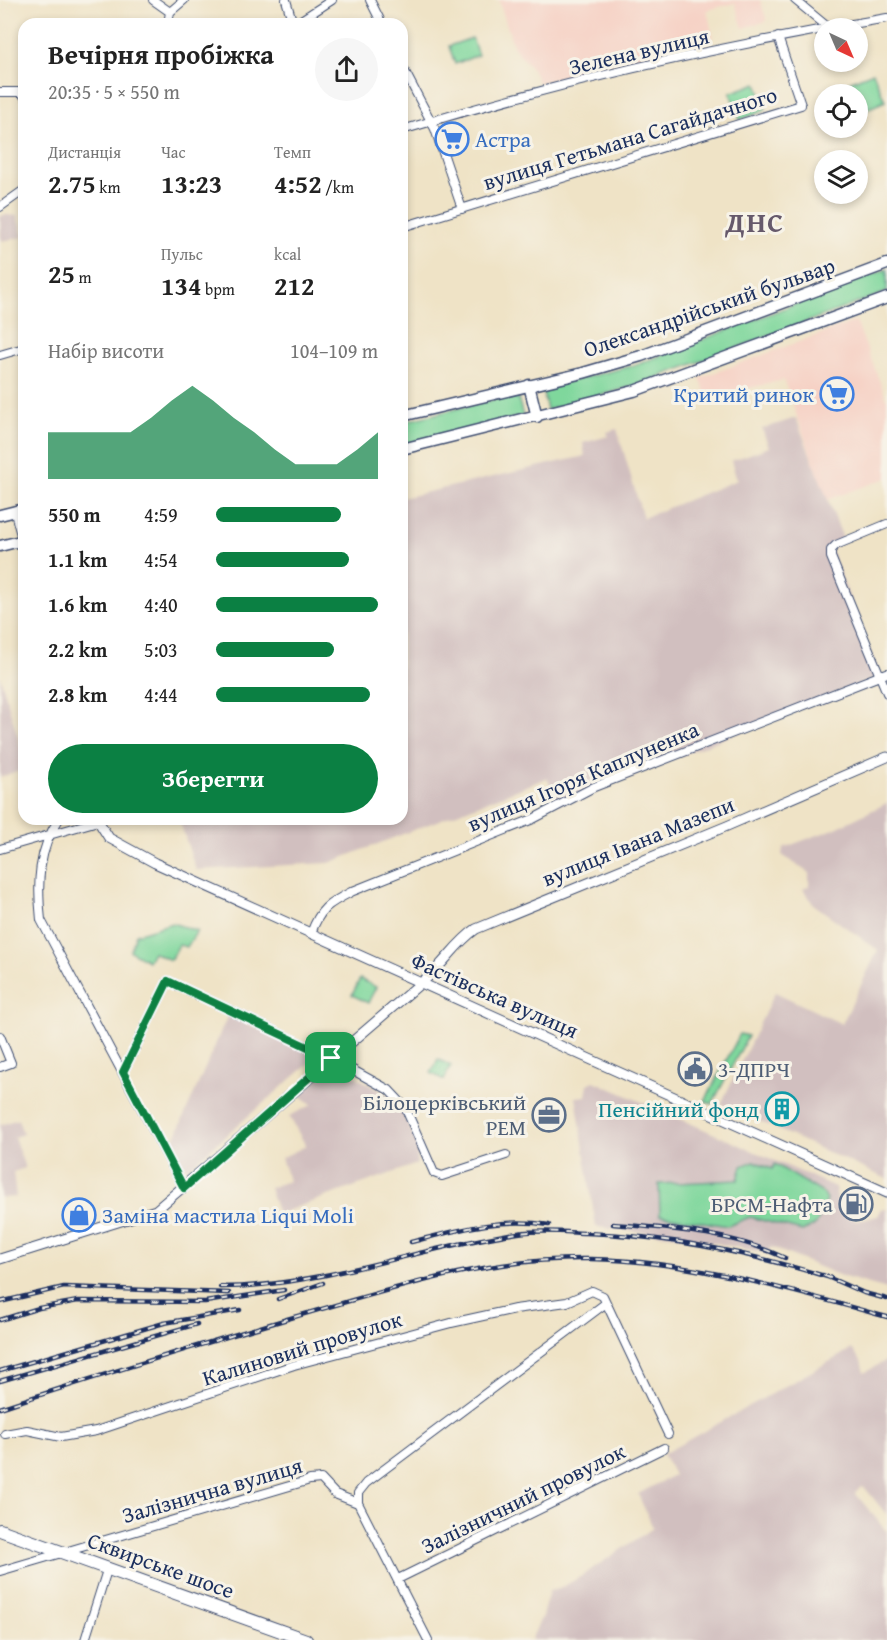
<!DOCTYPE html>
<html lang="uk">
<head>
<meta charset="utf-8">
<style>
  body { margin:0; font-family:"Gentium Book Plus",serif; background:#f6f6f6; color:#222; height:100vh; display:flex; flex-direction:column; font-size:22px; white-space:nowrap }
  * { box-sizing:border-box; margin:0 }
  p { font-size:20px; color:#767676 }
  .icon { flex:none; width:33px; height:33px; fill:none; stroke:currentColor; stroke-width:2; stroke-linecap:round; stroke-linejoin:round }
  .map { position:relative; flex:1; overflow:hidden }
  .sheet { position:absolute; left:18px; top:18px; width:390px; height:807px; display:flex; flex-direction:column; background:#fff; border-radius:18px; box-shadow:0 3px 9px #0003 }
  .sheet>* { flex:none }
  .needle { width:39px; rotate:136deg }
  .controls { position:absolute; left:814px; top:18px; display:grid; gap:12px }
  .controls a { display:grid; place-items:center; width:54px; height:54px; border-radius:50%; background:#fff; box-shadow:0 3px 9px #0003; font-size:30px }
  .pin { position:absolute; display:grid; place-items:center; width:51px; height:51px; color:#fff; margin:-26px; border-radius:12px; box-shadow:0 3px 9px #0006 }
  .round { display:grid; place-items:center; flex:none; width:63px; height:63px; border-radius:32px; background:#f6f6f6 }
  .head { display:flex; align-items:center; justify-content:space-between; height:102px; padding:0 30px }
  h1 { font-size:27px; font-weight:800; line-height:45px }
  .figures { display:grid; grid-template-columns:repeat(3,1fr); gap:9px; height:102px; padding:6px 30px }
  .figures div { display:grid; align-content:center }
  .figures b { font-size:26px; font-weight:800 }
  .figures small { font-size:16px; font-weight:400 }
  .figures p { font-size:16px }
  .chart { height:168px; padding:12px 30px }
  .chart p { display:flex; justify-content:space-between }
  .chart svg { width:100%; height:108px; margin-top:6px; fill:#0b8043; opacity:.7 }
  .button { display:flex; gap:12px; margin-top:auto; padding:12px 30px }
  .button a { flex:1; height:69px; border-radius:36px; background:#0b8043; color:#fff; font-size:24px; font-weight:800; line-height:69px; text-align:center }
  ul { padding:0 30px; list-style:none; font-size:20px }
  li { display:grid; grid-template-columns:96px 72px 1fr; align-items:center; height:45px }
  li i { height:15px; border-radius:8px; background:#0b8043 }
  .map>svg:first-child { display:block }
</style>
</head>
<body>
<div class="map">
<svg width="887" height="1640" viewBox="0 0 887 1640">
  <rect width="100%" height="100%" fill="#f7f3e8"/>
  <filter id="ink" filterUnits="userSpaceOnUse"><feTurbulence type="fractalNoise" baseFrequency=".0167" numOctaves="2"/><feDisplacementMap in="SourceGraphic" scale="12" xChannelSelector="R" yChannelSelector="G"/><feConvolveMatrix kernelMatrix="1 2 1 2 8 2 1 2 1" color-interpolation-filters="sRGB"/></filter>
  <filter id="wash" filterUnits="userSpaceOnUse"><feTurbulence type="fractalNoise" baseFrequency=".008" numOctaves="4" result="noise"/><feDisplacementMap in="SourceGraphic" scale="24" xChannelSelector="R" yChannelSelector="G"/><feGaussianBlur stdDeviation="1.35" result="paint"/><feColorMatrix in="noise" values="0 0 0 0 0 0 0 0 0 0 0 0 0 0 0 0 0 1.4 0 .05"/><feComposite in="paint" operator="in"/></filter>
  <g filter="url(#wash)">
    <rect width="100%" height="100%" fill="#efe3c6"/>
    <path fill="#f6d1c5" d="M499,0h261l7,21 -24,7 -8,-25 -28,7 6,27 -175,46 -5,-13 -19,-22z
      M856,321l31,79v78l-60,22 -43,-120 -77,17 -7,-19z"/>
    <path fill="#d1bfbf" d="M6,215l11,1 6,21 -22,4 -1,-25z
      M796,418l48,123 -13,9 49,126 -321,128 -12,-26 -218,85 -133,7 -17,-51h223v-321l183,-42 -2,-13 25,-7 -1,-4 10,-3 26,89 94,-38 -6,-19 38,-14 -7,-18z
      M0,676l24,82v12l-24,7z
      M887,803v376l-166,-75 54,-112 67,32 36,-74 -65,-46 -10,-15 6,-3v-13l-27,-18 1,-7 51,-19z
      M228,1015l90,41 -131,113 -17,-20z
      M334,1064l50,29 15,12 19,41 -1,18 -139,50 -9,-26 20,-7 -8,-23 25,-12 -17,-30 23,-11 -13,-10z
      M594,1081l241,106 5,27 17,7 21,-5 4,-8 5,2v79l-46,-13 -70,-29 -4,6 -88,-17 -83,-9 -20,-130 10,-1 2,-12z
      M18,1119l5,15 -9,3 11,31 -12,4 3,25 -16,1v-73z
      M852,1349l9,12 3,12 23,-13v155l-22,-27 -4,-1 -6,6 32,39v108h-356l11,-24 7,-25 10,-2 21,-12 73,-49 -15,-34 36,-19 -11,-21z"/>
    <path fill="#7fd79c" stroke="#4d837d" stroke-width="1.5" d="M472,38l6,17 -23,9 -6,-18z
      M873,72l12,29 -18,8 -6,-16 -7,1 -5,-12z
      M757,83l9,27 -26,10 -10,-27z
      M887,269v23l-253,94 -87,24 -5,-22 94,-23z
      M517,394l6,22 -121,29v-23z
      M172,923l25,8 -10,16 -8,-2 -9,15 -17,-8 -5,9 -18,-10 6,-17z
      M360,979l16,8 -8,16 -16,-8z
      M740,1034l8,2 -36,68 -7,-3z
      M438,1059l13,7 -7,14 -13,-7z
      M754,1161l18,8 3,-5 48,29 4,7 -11,25 -14,6 -52,-14 -22,9 -68,-11 -1,-31 79,-4 4,-14z"/>
  </g>
  <g filter="url(#ink)">
    <g fill="none" stroke-linecap="round" stroke-linejoin="round">
      <g stroke="#3b4a6e" stroke-width="10">
        <path id="minor" d="M153,0l17,12 -2,12
          M286,0l7,24
          M370,0l12,24
          M795,0l34,28
          M170,12l14,-12
          M295,24l37,-24
          M402,66l33,63 27,80
          M0,92h22l2,4
          M402,130c158,-48 322,-85 485,-112
          M0,207l24,-17
          M402,227l399,-122 -23,-68
          M0,355l24,-7
          M887,524l-51,21 -5,5v7l56,136
          M59,819c-21,31 -22,64 -18,101l143,268
          M0,849l98,-28
          M311,933c10,-26 17,-29 42,-42l180,-72 61,-32 293,-114
          M0,1036l11,27 -11,4
          M123,1072l45,-91 163,77 58,32 16,17 29,66 8,3 64,-21
          M5,1434l22,-4 34,7 35,-6 198,-66 157,-42 64,-14 52,-7 25,-11 11,5 65,138
          M0,1571l310,-91 11,-1 14,15 23,9
          M398,1579l266,-131
          M85,1640l23,-73
          M428,1640l-70,-137v-10l8,-10 240,-180"/>
      </g>
      <g stroke="#3b4a6e" stroke-width="11">
        <path id="tertiary" d="M15,511l9,33
          M97,819l12,19 46,25 732,330
          M0,1259l156,-49 273,-234c17,-15 28,-34 47,-47l251,-103 160,-69"/>
      </g>
      <g stroke="#3b4a6e" stroke-width="13">
        <path id="secondary" d="M529,385l8,32
          M402,416l181,-43 58,-17 246,-92
          M402,449l232,-58 253,-93
          M0,515l24,-6
          M0,546l24,-6"/>
      </g>
      <g stroke="#3b4a6e" stroke-width="14">
        <path id="primary" d="M0,1530l306,110"/>
      </g>
      <use href="#minor" stroke="#fff" stroke-width="8"/>
      <use href="#tertiary" stroke="#fff" stroke-width="9"/>
      <use href="#secondary" stroke="#fff" stroke-width="10"/>
      <use href="#primary" stroke="#fff" stroke-width="12"/>
      <g stroke="#1b2f5e" stroke-width="4.5">
        <path id="rail" d="M613,1224c60,5 117,8 172,34
          M411,1242c47,-12 90,-25 138,-17
          M823,1275l41,18 23,6
          M220,1287c102,0 198,-40 298,-54 23,-3 45,-1 68,0 85,3 164,20 245,45
          M278,1299l45,-16
          M0,1302l64,-15 165,6
          M0,1320l39,-12 39,-7 127,1 79,-12
          M0,1371l164,-48 76,-13
          M0,1381l197,-57
          M0,1408c98,-32 196,-62 294,-91 98,-28 194,-60 296,-58 102,2 200,31 297,58"/>
      </g>
      <use href="#rail" stroke="#f7f3e8" stroke-width="2" stroke-dasharray="7" stroke-linecap="butt"/>
    </g>
  </g>
  <g fill="none" stroke-linecap="round" stroke-linejoin="round" filter="url(#ink)">
    <g stroke="#fff" stroke-width="12">
      <path id="route" d="M168,981l163,77 -147,130 -61,-116z"/>
    </g>
    <use href="#route" stroke="#0b8043" stroke-width="8"/>
  </g>
  <defs>
    <g id="supermarket-ring" transform="scale(1.725)"><circle r="9.5" fill="#f7f3e8" stroke="#3f7fe0" stroke-width="1.5"/><path d="M-6-5.5h2.5l.6 2H6L4.5 2H-2.5L-4.4-4H-6ZM-1.5 3.2a1.3 1.3 0 1 0 .1 0ZM3 3.2a1.3 1.3 0 1 0 .1 0Z" fill="#3f7fe0"/></g>
    <g id="civic-ring" transform="scale(1.725)"><circle r="9.5" fill="#f7f3e8" stroke="#5c6f8a" stroke-width="1.5"/><path d="M-.6-6.5H3V-4.5H.6V-3L4-1V1h2V6H-6V1h2V-1L-.6-3ZM-1.2 2.5V6h2.4V2.5Z" fill="#5c6f8a"/></g>
    <g id="building-ring" transform="scale(1.725)"><circle r="9.5" fill="#f7f3e8" stroke="#0f9aa8" stroke-width="1.5"/><path d="M-4-6H4V6H1V3H-1V6H-4ZM-2.5-4.3h1.7v1.8h-1.7ZM.8-4.3h1.7v1.8H.8ZM-2.5-1h1.7V.8h-1.7ZM.8-1h1.7V.8H.8Z" fill="#0f9aa8"/></g>
    <g id="office-ring" transform="scale(1.725)"><circle r="9.5" fill="#f7f3e8" stroke="#5c6f8a" stroke-width="1.5"/><path d="M-6-3h4V-5.5h4V-3h4V5H-6ZM-1-4.5V-3h2v-1.5ZM-6 0V1H6V0Z" fill="#5c6f8a"/></g>
    <g id="fuel-ring" transform="scale(1.725)"><circle r="9.5" fill="#f7f3e8" stroke="#5c6f8a" stroke-width="1.5"/><path d="M-5.5-6h7V0h2V4h1.3V-2.5L3-4.5l.8-.8L6-3V5H2.5V1h-1V6h-7ZM-4.2-4.7v3.2H.2V-4.7Z" fill="#5c6f8a"/></g>
    <g id="shop-ring" transform="scale(1.725)"><circle r="9.5" fill="#f7f3e8" stroke="#3f7fe0" stroke-width="1.5"/><path d="M-5-2.5h2.3a2.7 3.5 0 0 1 5.4 0H5L5.5 6h-11ZM-1.5-2.5h3a1.5 2.3 0 0 0-3 0Z" fill="#3f7fe0"/></g>
  </defs>
  <g fill-rule="evenodd">
    <use href="#supermarket-ring" x="452" y="139"/>
    <use href="#supermarket-ring" x="837" y="394"/>
    <use href="#civic-ring" x="695" y="1069"/>
    <use href="#building-ring" x="782" y="1109"/>
    <use href="#office-ring" x="549" y="1115"/>
    <use href="#fuel-ring" x="856" y="1204"/>
    <use href="#shop-ring" x="79" y="1215"/>
  </g>
  <g text-anchor="middle" stroke-width="6" stroke-linejoin="round" paint-order="stroke">
    <g font-size="22" fill="#1b2f5e" stroke="#f7f3e8">
      <text transform="translate(639 51) rotate(-13)" y="8">Зелена вулиця</text>
      <text transform="translate(630 138) rotate(-17)" y="8">вулиця Гетьмана Сагайдачного</text>
      <text transform="translate(709 307) rotate(-19)" y="8">Олександрійський бульвар</text>
      <text transform="translate(583 776) rotate(-23)" y="8">вулиця Ігоря Каплуненка</text>
      <text transform="translate(638 841) rotate(-22)" y="8">вулиця Івана Мазепи</text>
      <text transform="translate(495 995) rotate(24)" y="8">Фастівська вулиця</text>
      <text transform="translate(302 1348) rotate(-17)" y="8">Калиновий провулок</text>
      <text transform="translate(212 1490) rotate(-16)" y="8">Залізнична вулиця</text>
      <text transform="translate(523 1498) rotate(-26)" y="8">Залізничний провулок</text>
      <text transform="translate(161 1565) rotate(20)" y="8">Сквирське шосе</text>
    </g>
    <g font-size="22" fill="#366cbe" stroke="#f7f3e8" text-anchor="start">
      <text x="475" y="147">Астра</text>
      <text x="814" y="402" text-anchor="end">Критий ринок</text>
      <text x="102" y="1223">Заміна мастила Liqui Moli</text>
    </g>
    <g font-size="22" fill="#4e5e75" stroke="#f7f3e8" text-anchor="end">
      <text x="718" y="1077" text-anchor="start">3-ДПРЧ</text>
      <text x="526" y="1110">Білоцерківський<tspan x="526" dy="25">РЕМ</tspan></text>
      <text x="833" y="1212">БРСМ-Нафта</text>
    </g>
    <g font-size="22" fill="#0d838f" stroke="#f7f3e8" text-anchor="end">
      <text x="759" y="1117">Пенсійний фонд</text>
    </g>
    <g font-size="28" font-weight="bold" letter-spacing="1.5" fill="#66596b" stroke="#f7f3e8">
      <text x="755" y="232">ДНС</text>
    </g>
  </g>
</svg>
<div class="controls">
<a><svg class="needle" viewBox="-14 -14 28 28"><path d="M0-13l5 13h-10z" fill="#e53935"/><path d="M0 13l5-13h-10z" fill="#767676"/></svg></a>
<a><svg class="icon" aria-label="locate" viewBox="0 0 24 24"><circle cx="12" cy="12" r="6"/><path d="M12 2v4M12 18v4M2 12h4M18 12h4"/></svg></a>
<a><svg class="icon" aria-label="layers" viewBox="0 0 24 24"><path d="M12 4l9 5-9 5-9-5zM3 14l9 5 9-5"/></svg></a>
</div>
<div class="pin" style="left:331px;top:1058px;background:#1e9e55"><svg class="icon" aria-label="arrive" viewBox="0 0 24 24"><path d="M6 21V4h12l-3 4 3 4H6"/></svg></div>
<section class="sheet">
<div class="head"><div><h1>Вечірня пробіжка</h1><p>20:35 · 5 × 550 m</p></div><a class="round"><svg class="icon" aria-label="share" viewBox="0 0 24 24"><path d="M12 15V3M7 8l5-5 5 5M5 13v7h14v-7"/></svg></a></div>
<div class="figures">
<div><p>Дистанція</p><b>2.75<small> km</small></b></div>
<div><p>Час</p><b>13:23</b></div>
<div><p>Темп</p><b>4:52<small> /km</small></b></div>
</div>
<div class="figures">
<div><b>25<small> m</small></b></div>
<div><p>Пульс</p><b>134<small> bpm</small></b></div>
<div><p>kcal</p><b>212</b></div>
</div>
<div class="chart"><p><span>Набір висоти</span>104–109 m</p>
<svg viewBox="0 0 160 44" preserveAspectRatio="none"><path d="M0 44V25L10 25L20 25L30 25L40 25L50 19L60 12L70 6L80 12L90 19L100 25L110 32L120 38L130 38L140 38L150 32L160 25V44z"/></svg>
</div>
<ul>
<li><b>550 m</b>4:59<i style="width:77%"></i></li>
<li><b>1.1 km</b>4:54<i style="width:82%"></i></li>
<li><b>1.6 km</b>4:40<i style="width:100%"></i></li>
<li><b>2.2 km</b>5:03<i style="width:73%"></i></li>
<li><b>2.8 km</b>4:44<i style="width:95%"></i></li>
</ul>
<div class="button"><a>Зберегти</a></div>
</section>
</div>
</body>
</html>
